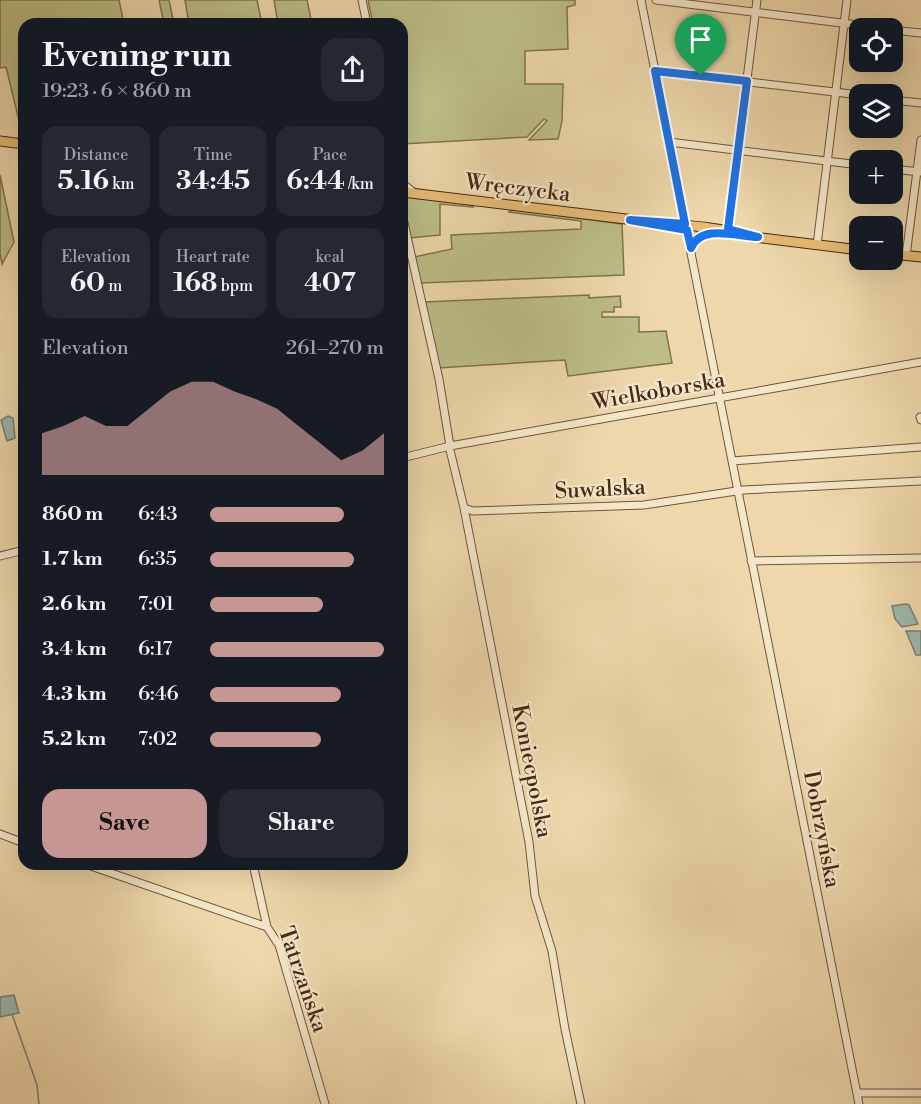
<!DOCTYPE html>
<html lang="en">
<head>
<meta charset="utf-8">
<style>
  body { margin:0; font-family:"Libre Bodoni",serif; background:#242831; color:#f1f3f6; height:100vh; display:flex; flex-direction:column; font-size:22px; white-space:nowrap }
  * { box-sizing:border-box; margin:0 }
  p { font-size:20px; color:#9ea1a6 }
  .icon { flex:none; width:33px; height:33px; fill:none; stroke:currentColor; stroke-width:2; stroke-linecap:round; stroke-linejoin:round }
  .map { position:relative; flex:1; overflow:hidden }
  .drawer { position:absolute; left:18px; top:18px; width:390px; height:852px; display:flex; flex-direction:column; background:#171b24; border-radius:18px; box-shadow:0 6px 24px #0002 }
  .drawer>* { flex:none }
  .controls { position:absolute; left:849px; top:18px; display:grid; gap:12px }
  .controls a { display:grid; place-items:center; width:54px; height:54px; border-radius:12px; background:#171b24; box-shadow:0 6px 24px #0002; font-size:30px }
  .pin { position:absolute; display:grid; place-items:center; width:51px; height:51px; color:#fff; margin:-62px -26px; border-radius:50% 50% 50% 0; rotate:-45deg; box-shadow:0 0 6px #0007 }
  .pin .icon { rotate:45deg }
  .round { display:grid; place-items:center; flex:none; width:63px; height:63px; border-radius:18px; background:#242831 }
  .headline { display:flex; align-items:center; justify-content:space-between; height:102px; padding:0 24px }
  h1 { font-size:33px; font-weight:800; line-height:45px }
  .stats { display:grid; grid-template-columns:repeat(3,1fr); gap:9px; height:102px; padding:6px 24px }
  .stats div { display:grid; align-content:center; border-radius:15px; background:#242831; text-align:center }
  .stats b { font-size:26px; font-weight:800 }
  .stats small { font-size:16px; font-weight:400 }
  .stats p { font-size:16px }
  .chart { height:168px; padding:12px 24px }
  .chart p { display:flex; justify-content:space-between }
  .chart svg { width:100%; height:108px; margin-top:6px; fill:#c59692; opacity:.7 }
  .button { display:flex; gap:12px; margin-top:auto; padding:12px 24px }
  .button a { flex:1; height:69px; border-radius:18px; background:#c59692; color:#111; font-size:24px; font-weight:800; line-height:69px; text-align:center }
  .button a+a { background:#242831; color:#f1f3f6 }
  ul { padding:0 24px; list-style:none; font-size:20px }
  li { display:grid; grid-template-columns:96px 72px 1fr; align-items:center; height:45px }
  li i { height:15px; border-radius:8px; background:#c59692 }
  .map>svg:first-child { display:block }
</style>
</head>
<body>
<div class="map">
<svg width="921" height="1104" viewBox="0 0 921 1104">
  <rect width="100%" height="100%" fill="#eed8ab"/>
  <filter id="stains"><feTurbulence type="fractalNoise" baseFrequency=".00333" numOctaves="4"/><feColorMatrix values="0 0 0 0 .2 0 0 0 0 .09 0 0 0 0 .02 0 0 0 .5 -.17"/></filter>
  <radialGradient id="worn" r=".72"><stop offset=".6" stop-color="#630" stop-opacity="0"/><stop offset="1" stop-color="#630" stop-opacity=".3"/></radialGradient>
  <path fill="#bdbe86" stroke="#82734e" stroke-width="1.5" d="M0,0h119l5,24h-100v117l-18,-74 -6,1z
    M159,0h10l5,24h-10z
    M185,0h72l5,24h-73z
    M274,0h33l5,24h-34z
    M368,0h207v5l-8,2 1,42 -43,2v33h38l-1,37 -4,18 -29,1 18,-19 -3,-2 -17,18 -125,7v-120h-29z
    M0,175l14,67 -12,22 -2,-10z
    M404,196l66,8 3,3 -33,-3v31l-31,3 -7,-36z
    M513,209l109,15 2,51 -204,8 -6,-26 38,-8 -1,-14 130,-6v-8l-72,-9z
    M589,295v3l31,-2 1,11h-7v5h-12v5h37v15l27,-1 6,32 -104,13 -3,-16 -127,8 -14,-66z"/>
  <path fill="#9bb9b0" stroke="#797f72" stroke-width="1.5" d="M8,416l5,2 2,20 -8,3 -6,-21z
    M906,604l3,1 9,19 -16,3 -7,-8 -3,-13z
    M906,631h15v24h-5z
    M14,995l5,18 -19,4v-20z"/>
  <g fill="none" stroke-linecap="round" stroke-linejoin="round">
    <path stroke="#797f72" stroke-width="1.5" d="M12,1014l25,71 2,19"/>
    <g stroke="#71543a" stroke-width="9">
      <path id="minor" d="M362,0l5,24
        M641,0l218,1104
        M656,0l226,28
        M892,30l29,3
        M655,71l205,24
        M892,100l29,3
        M669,142l191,23
        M892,169l29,3
        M402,183l10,8
        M402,214l37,165 11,67
        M728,229l29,-229
        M817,245l30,-245
        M691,248l6,-11 11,-4
        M906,256l15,-116
        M920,417l1,3
        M449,446l15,62 65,334 6,54 17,55 13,78 16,75
        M402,458l48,-12 471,-84
        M732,461l189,-14
        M464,508l9,3 171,-6 99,-15 178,-9
        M0,556l24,-6
        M751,561l170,-3
        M0,834l24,9
        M85,864l182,63
        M253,864l14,63 12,18 46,159
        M857,1093h64"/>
    </g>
    <g stroke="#472815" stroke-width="11">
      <path id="major" d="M0,141l24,3
        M402,192c75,9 149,18 224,27 44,5 88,7 131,18
        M754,237l106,13
        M892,254l29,3"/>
    </g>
    <use href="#minor" stroke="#f4e6c8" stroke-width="7"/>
    <use href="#major" stroke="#e7bc76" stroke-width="9"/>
  </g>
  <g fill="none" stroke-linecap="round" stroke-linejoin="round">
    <g stroke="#fff" stroke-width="12">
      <path id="route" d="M655,71l92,10 -19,148 30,8c-23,-1 -57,-13 -67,11l-4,-18 -57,-10 55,4z"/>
    </g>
    <use href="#route" stroke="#1a73e8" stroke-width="8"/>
  </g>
  <g text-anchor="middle" stroke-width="4.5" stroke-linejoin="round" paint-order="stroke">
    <g font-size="22" fill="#472815" stroke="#f4e6c8">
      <text transform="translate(518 187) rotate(7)" y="8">Wręczycka</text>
      <text transform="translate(658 390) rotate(-10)" y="8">Wielkoborska</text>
      <text transform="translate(600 488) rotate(-3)" y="8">Suwalska</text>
      <text transform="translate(533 771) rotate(79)" y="8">Koniecpolska</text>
      <text transform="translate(823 829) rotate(79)" y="8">Dobrzyńska</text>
      <text transform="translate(304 979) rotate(71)" y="8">Tatrzańska</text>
    </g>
  </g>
  <rect width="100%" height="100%" filter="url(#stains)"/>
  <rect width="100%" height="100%" fill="url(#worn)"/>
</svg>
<div class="controls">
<a><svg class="icon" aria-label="locate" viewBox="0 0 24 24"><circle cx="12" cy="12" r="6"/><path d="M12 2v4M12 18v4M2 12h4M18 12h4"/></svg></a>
<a><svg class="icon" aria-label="layers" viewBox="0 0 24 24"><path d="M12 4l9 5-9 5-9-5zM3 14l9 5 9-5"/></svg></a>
<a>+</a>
<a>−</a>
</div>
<div class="pin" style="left:701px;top:76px;background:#1e9e55"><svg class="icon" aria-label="arrive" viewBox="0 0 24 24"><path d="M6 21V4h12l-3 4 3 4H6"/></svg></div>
<section class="drawer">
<div class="headline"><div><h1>Evening run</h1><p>19:23 · 6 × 860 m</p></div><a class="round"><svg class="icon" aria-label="share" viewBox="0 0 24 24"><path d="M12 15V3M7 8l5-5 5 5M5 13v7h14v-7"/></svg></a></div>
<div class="stats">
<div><p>Distance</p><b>5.16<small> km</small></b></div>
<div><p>Time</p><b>34:45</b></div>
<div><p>Pace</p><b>6:44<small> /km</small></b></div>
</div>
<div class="stats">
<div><p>Elevation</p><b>60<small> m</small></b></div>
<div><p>Heart rate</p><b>168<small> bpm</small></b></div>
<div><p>kcal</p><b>407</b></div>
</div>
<div class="chart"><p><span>Elevation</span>261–270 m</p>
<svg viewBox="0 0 160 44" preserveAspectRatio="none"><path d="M0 44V27L10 24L20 20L30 24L40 24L50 17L60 10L70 6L80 6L90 10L100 13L110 17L120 24L130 31L140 38L150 34L160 27V44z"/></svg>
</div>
<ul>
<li><b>860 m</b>6:43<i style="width:77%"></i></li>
<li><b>1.7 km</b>6:35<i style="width:83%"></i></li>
<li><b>2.6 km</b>7:01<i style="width:65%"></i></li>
<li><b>3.4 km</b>6:17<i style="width:100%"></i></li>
<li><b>4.3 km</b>6:46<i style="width:75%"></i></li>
<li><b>5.2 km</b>7:02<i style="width:64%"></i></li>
</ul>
<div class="button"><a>Save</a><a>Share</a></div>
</section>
</div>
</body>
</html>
